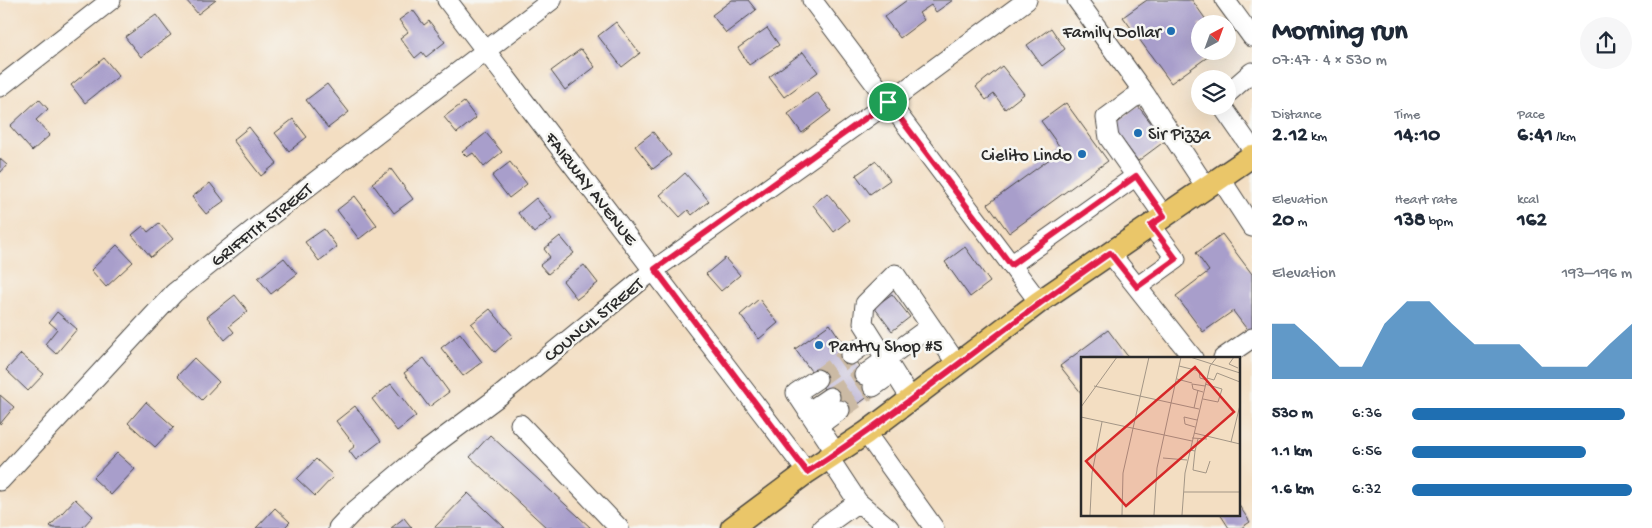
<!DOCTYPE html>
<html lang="en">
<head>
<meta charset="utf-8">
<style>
  body { margin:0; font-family:"Gochi Hand",sans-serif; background:#f6f6f7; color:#1f2937; height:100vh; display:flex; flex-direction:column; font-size:19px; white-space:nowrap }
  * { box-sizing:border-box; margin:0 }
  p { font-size:16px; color:#747a83 }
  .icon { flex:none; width:28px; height:28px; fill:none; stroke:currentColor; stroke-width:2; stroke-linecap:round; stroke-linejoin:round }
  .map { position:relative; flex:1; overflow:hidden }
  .drawer { display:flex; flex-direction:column; background:#fff; width:400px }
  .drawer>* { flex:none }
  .needle { width:32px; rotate:41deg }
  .fabs { position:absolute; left:1191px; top:15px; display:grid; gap:10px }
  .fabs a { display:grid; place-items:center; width:45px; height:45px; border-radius:50%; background:#fff; box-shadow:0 5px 20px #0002; font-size:25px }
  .pin { position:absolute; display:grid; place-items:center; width:42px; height:42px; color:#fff; margin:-21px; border:2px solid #fff; border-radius:50%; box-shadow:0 1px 5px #0007 }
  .round { display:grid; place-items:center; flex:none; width:52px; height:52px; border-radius:26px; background:#f6f6f7 }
  .summary { display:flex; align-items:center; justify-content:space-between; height:85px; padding:0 20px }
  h1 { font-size:28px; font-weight:700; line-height:38px }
  .stats { display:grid; grid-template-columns:repeat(3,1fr); gap:8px; height:85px; padding:5px 20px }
  .stats div { display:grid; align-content:center }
  .stats b { font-size:21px; font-weight:700 }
  .stats small { font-size:14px; font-weight:400 }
  .stats p { font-size:14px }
  .chart { height:140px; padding:10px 20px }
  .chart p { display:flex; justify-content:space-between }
  .chart svg { width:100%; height:90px; margin-top:5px; fill:#1f6fb2; opacity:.7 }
  ul { padding:0 20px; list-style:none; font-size:16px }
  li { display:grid; grid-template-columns:80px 60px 1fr; align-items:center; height:38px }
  li i { height:12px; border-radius:6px; background:#1f6fb2 }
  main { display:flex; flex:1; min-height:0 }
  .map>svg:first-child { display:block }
</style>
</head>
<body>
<main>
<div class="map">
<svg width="1252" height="528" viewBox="0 0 1252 528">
  <rect width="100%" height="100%" fill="#f6f6f2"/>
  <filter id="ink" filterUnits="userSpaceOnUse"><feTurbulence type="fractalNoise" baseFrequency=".02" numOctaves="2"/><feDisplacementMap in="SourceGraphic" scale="10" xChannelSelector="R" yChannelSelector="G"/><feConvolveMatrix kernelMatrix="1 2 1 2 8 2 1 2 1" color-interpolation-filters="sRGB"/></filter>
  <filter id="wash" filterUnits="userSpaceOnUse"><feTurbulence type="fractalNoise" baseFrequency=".0096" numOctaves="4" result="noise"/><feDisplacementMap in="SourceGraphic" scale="20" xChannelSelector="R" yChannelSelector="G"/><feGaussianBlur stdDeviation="1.12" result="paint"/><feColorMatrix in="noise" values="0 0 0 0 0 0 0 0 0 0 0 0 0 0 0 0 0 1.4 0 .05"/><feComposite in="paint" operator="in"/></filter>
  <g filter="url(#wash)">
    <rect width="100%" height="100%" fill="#f3dec2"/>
    <g id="blocks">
      <path fill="#a89ecb" d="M186,0h30l-18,14z
        M732,0h16l8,10 -30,23 -14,-18z
        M907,0h46l-17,12 -5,-7 -12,8 5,7 -24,18 -16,-21z
        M1147,0h45l17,24h-9v27h16l-45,32 -48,-66z
        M413,10l11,15 5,-4 16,21 -19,15 -4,-5 -7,6 -15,-20 8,-6 -9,-12z
        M156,15l15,20 -30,22 -16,-20z
        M616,22l24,31 -18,14 -24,-31z
        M767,28l12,17 -30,20 -11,-17z
        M1051,28l14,21 -23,17 -15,-21z
        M581,49l14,18 -30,23 -14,-19z
        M803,52l15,20 -34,25 -15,-20z
        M104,58l15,18 -34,27 -14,-18z
        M1002,66l22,28 -19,15 -11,-15 -8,6 -10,-13z
        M327,84l22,28 -21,16 -22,-28z
        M817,92l14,19 -29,22 -14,-19z
        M39,99l9,10 -12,11 14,15 -18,16 -22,-25z
        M464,102l12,16 -19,15 -13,-16z
        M1066,103l42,58 -99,72 -21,-29 74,-54 -21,-29z
        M1138,106l27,35 -27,20 -26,-35z
        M293,119l14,18 -18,14 -14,-18z
        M249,127l28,36 -16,13 -28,-36z
        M653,132l18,23 -18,14 -18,-23z
        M486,133l16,19 -18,15 -11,-14 -6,4 -5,-5z
        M0,159l7,6 -7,8z
        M876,161l14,19 -20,14 -14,-19z
        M510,162l17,22 -18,14 -17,-22z
        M391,169l22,30 -19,14 -22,-30z
        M685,173l24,28 -17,14 -4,-5 -8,7 -20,-22z
        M210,183l14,18 -18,13 -14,-17z
        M827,193l22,27 -15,12 -21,-27z
        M355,196l22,29 -18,14 -22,-29z
        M536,198l16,20 -18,15 -16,-20z
        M159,223l14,16 -22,18 -19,-22 11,-9 5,6z
        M324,229l13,18 -18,14 -14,-19z
        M1222,234l30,40v56l-3,2 -16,-21 -30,21 -27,-36 33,-25 -13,-18z
        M560,236l14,17 -26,21 -8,-9 10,-8 -6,-8z
        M117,245l16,17 -27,25 -15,-17z
        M965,247l25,35 -20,15 -25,-35z
        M284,258l13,16 -26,20 -13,-16z
        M725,258l15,17 -19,16 -15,-17z
        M584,265l14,18 -21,16 -14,-18z
        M892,294l18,23 -18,14 -18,-24z
        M235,295l13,16 -19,15 5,6 -9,8 -18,-23z
        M759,299l19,24 -19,16 -19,-24z
        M490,309l23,27 -18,16 -24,-28z
        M57,312l20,17 -21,25 -11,-10 12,-15 -8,-7z
        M830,324l46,67 -33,24 -48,-66z
        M1108,330l21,28h-47v36l-22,-28z
        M460,333l22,29 -19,14 -22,-28z
        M21,354l23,20 -16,17 -22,-21z
        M194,358l25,24 -17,18 -25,-24z
        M424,358l25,34 -20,15 -25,-34z
        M391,384l25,32 -19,15 -25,-32z
        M0,395l14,12 -14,17z
        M146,402l28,25 -19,20 -27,-24z
        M355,406l26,35 -25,19 -7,-9 6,-5 -19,-25z
        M490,435l101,93h-44l-77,-71z
        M117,453l18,16 -24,26 -18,-17z
        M316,459l18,17 -19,20 -18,-17z
        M468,493l37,35h-71z
        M75,499l18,17 -11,12h-29l-3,-2z
        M1238,504l12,18 -9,6h-12l-9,-14h18z
        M275,508l15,14 -6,6h-28z
        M404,518l8,10h-21z"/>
    </g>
  </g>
  <g filter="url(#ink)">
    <use href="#blocks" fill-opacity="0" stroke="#494642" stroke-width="1"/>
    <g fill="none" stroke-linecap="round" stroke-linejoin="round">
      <path stroke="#cbbaa4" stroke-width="19" stroke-dasharray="19 9" stroke-linecap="butt" d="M817,379l33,-24
        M830,397l34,-22
        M840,410l33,-23"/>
      <g stroke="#494642" stroke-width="21">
        <path id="minor" d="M447,0l360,472
          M812,0l227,302
          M1077,0l68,94
          M1225,0l27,37
          M0,87l111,-87
          M1228,93l24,-21
          M1222,106l30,43
          M1220,178l32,49
          M1164,216l-55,-78 -3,-20 27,-20 12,-4 61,93
          M1110,253l83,105
          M1011,265l125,-89
          M1137,287l39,-28 -25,-34
          M850,355l23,-16
          M1223,358l29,-20
          M864,375l67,-49
          M817,379l-21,14 40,60
          M873,387l21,-15
          M911,399l-48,-76 2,-19 30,-30 62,90
          M808,412l22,-15
          M520,424l99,104
          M818,426l22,-16
          M866,433l68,95
          M829,458l29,44 31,26
          M0,481l174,-188 100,-80 278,-213
          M338,528l14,-15 71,-60 79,-59 153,-125 234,-167 138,-102
          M822,528l36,-26"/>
      </g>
      <g stroke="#494642" stroke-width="25">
        <path id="major" d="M732,528l75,-56 59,-39 173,-131 213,-146"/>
      </g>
      <use href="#minor" stroke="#fff" stroke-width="19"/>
      <use href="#major" stroke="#eac669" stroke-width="22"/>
    </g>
  </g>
  <g fill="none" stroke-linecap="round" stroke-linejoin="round" filter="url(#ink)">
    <g stroke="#fff" stroke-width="10">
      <path id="route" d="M888,102l123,163 125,-89 28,40 -13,9 25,34 -39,28 -27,-34c-103,71 -198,151 -303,219l-152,-203z"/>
    </g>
    <use href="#route" stroke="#e11d48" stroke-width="6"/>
  </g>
  <g fill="#1f6fb2" stroke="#f6f6f2" stroke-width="2">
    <circle cx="1171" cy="31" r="5"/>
    <circle cx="1138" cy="133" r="5"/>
    <circle cx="1082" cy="154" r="5"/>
    <circle cx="819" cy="345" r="5"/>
  </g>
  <g text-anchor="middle" stroke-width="5" stroke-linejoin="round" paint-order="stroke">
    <g font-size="18" fill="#2b2b2b" stroke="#f6f6f2" text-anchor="end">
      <text x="1161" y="37">Family Dollar</text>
      <text x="1148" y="139" text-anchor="start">Sir Pizza</text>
      <text x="1072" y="160">Cielito Lindo</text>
      <text x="829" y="351" text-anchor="start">Pantry Shop #5</text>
    </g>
    <g font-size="18" fill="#2b2b2b" stroke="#f6f6f2">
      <text transform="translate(592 188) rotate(52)" y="6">FAIRWAY AVENUE</text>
      <text transform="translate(261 224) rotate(-38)" y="6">GRIFFITH STREET</text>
      <text transform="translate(593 319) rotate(-39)" y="6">COUNCIL STREET</text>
    </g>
  </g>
  <g transform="translate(1081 357)">
    <rect width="159" height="159" fill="#f3dec2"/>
    <path fill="none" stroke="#a39686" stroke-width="1" d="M109,0l50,16M153,0l-5,7 9,4M98,9l20,5 1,7 7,2M126,21l7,2 3,-7 23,9M96,22l15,4M13,29l105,23M122,35l-10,-3 -1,-5 13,2M122,42l15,3 4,-13 -17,-5M0,50l36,-50M113,51l4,-18M0,60l111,24M114,70l-10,-3 -1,-7 13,3M113,76l46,11M111,81l15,1M150,85l9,-37M109,93l5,1 3,-12M114,94l-2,19 13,3 4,-12M82,101l24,2M103,135h56M9,158l2,-42 10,-51M41,158l1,-42 26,-116M73,158l3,-47 24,-111M101,158l3,-42 25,-107 7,-9"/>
    <path fill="#d62828" fill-opacity="0.15" stroke="#d62828" stroke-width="2.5" d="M114,10l39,45 -108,94 -40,-45z"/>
    <rect width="159" height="159" fill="none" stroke="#2b2b2b" stroke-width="2.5"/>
  </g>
</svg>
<div class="fabs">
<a><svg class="needle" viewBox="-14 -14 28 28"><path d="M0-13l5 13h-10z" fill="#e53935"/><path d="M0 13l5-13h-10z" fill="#747a83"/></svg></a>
<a><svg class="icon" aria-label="layers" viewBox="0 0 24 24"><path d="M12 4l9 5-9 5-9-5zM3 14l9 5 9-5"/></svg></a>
</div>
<div class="pin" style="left:888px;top:102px;background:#1e9e55"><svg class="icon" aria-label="arrive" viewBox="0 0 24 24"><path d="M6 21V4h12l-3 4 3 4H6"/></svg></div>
</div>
<section class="drawer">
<div class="summary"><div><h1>Morning run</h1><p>07:47 · 4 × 530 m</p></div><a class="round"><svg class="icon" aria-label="share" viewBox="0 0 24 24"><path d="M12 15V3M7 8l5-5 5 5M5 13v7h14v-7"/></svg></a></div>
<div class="stats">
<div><p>Distance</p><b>2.12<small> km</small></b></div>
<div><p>Time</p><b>14:10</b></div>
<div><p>Pace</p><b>6:41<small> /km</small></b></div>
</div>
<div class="stats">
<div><p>Elevation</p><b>20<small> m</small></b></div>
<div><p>Heart rate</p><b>138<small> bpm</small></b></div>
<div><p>kcal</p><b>162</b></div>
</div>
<div class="chart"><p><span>Elevation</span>193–196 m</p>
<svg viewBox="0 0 160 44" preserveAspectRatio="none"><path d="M0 44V17L10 17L20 27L30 38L40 38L50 17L60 6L70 6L80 17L90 27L100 27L110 27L120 38L130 38L140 38L150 27L160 17V44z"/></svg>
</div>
<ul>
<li><b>530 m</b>6:36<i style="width:97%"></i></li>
<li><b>1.1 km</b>6:56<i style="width:79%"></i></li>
<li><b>1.6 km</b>6:32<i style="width:100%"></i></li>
</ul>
</section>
</main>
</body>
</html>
